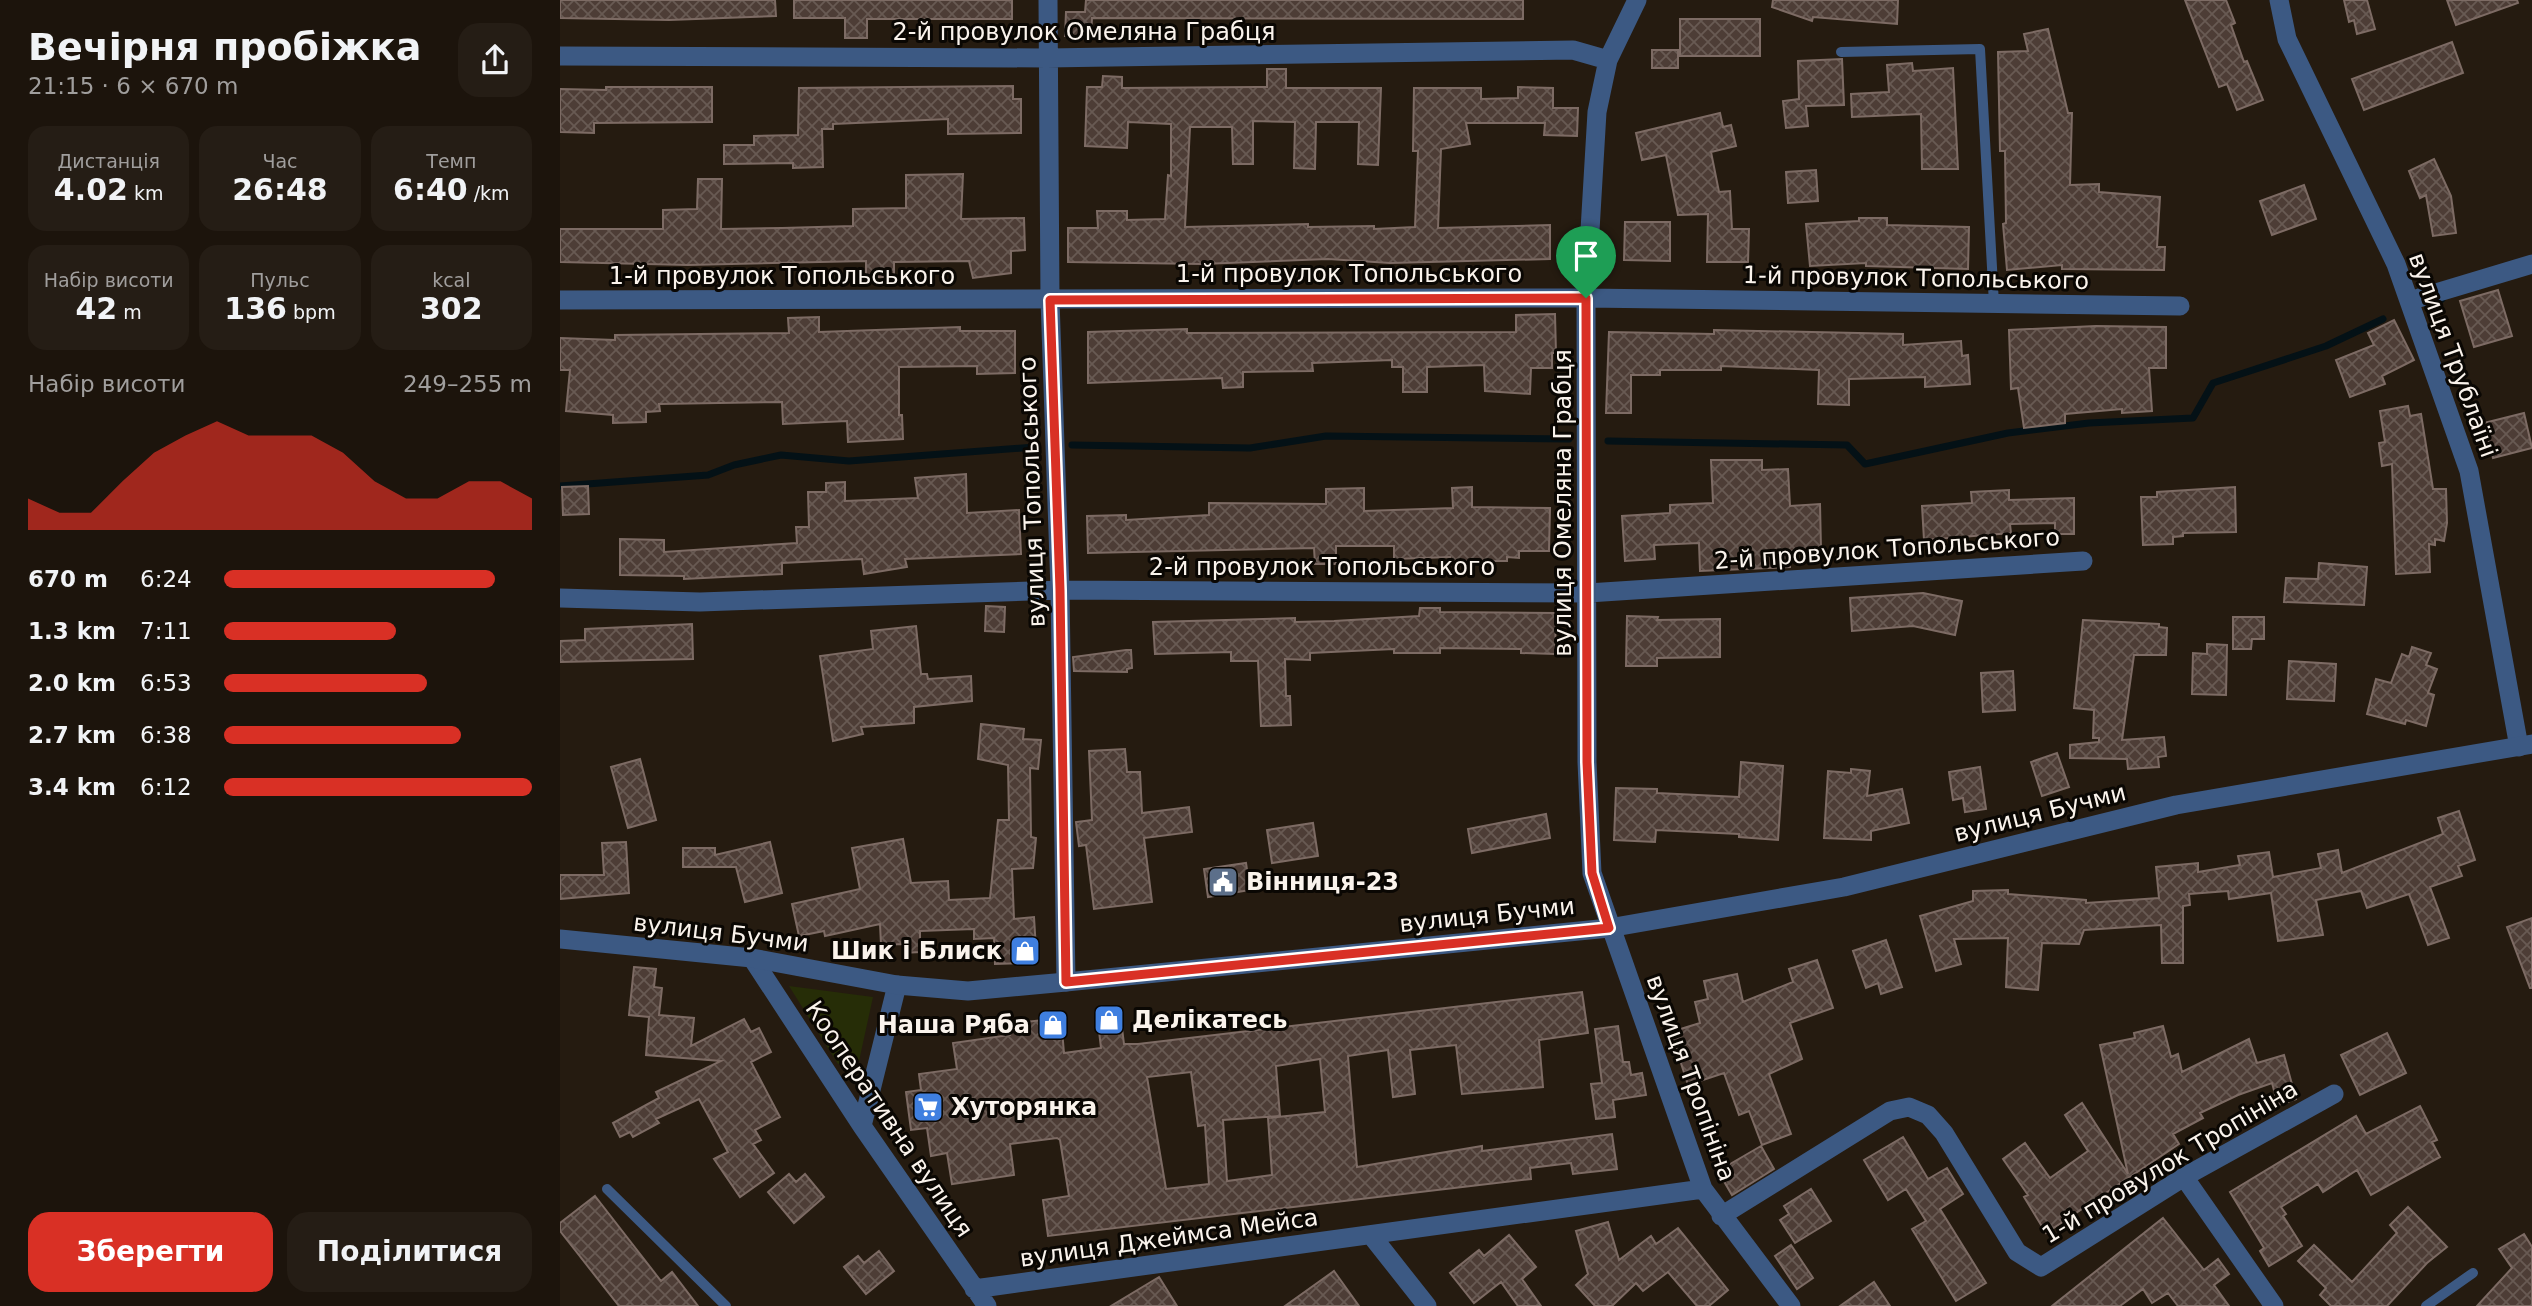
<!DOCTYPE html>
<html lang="uk">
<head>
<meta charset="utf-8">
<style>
  body { margin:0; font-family:"DejaVu Sans",sans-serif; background:#251d15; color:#f1f3f6; height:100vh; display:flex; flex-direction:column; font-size:26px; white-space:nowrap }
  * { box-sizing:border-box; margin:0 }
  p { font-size:23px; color:#a09e9d }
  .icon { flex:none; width:38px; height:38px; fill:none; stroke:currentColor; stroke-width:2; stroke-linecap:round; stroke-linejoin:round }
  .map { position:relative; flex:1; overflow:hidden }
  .drawer { display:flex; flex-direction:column; background:#1c140c; width:560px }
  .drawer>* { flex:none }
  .pin { position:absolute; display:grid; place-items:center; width:60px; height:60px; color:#fff; margin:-72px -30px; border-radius:50% 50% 50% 0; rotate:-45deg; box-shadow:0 0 7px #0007 }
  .pin .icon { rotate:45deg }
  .round { display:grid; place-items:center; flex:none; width:74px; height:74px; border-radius:21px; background:#251d15 }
  .headline { display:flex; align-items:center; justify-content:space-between; height:119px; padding:0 28px }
  h1 { font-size:38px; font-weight:700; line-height:52px }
  .stats { display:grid; grid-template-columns:repeat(3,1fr); gap:10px; height:119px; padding:7px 28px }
  .stats div { display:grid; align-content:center; border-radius:18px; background:#251d15; text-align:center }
  .stats b { font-size:30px; font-weight:700 }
  .stats small { font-size:19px; font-weight:400 }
  .stats p { font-size:19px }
  .chart { height:196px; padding:14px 28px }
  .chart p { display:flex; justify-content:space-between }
  .chart svg { width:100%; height:126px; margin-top:7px; fill:#d93025; opacity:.7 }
  .button { display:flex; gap:14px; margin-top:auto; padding:14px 28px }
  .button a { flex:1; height:80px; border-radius:21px; background:#d93025; color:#fff; font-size:28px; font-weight:700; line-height:80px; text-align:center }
  .button a+a { background:#251d15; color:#f1f3f6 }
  ul { padding:0 28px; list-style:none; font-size:23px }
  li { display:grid; grid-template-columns:112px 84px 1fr; align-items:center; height:52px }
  li i { height:18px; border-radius:9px; background:#d93025 }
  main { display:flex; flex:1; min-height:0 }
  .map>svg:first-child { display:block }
</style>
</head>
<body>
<main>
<section class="drawer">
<div class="headline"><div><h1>Вечірня пробіжка</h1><p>21:15 · 6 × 670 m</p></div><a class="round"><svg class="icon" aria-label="share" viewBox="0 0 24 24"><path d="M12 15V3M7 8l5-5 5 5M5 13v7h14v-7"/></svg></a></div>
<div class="stats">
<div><p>Дистанція</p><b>4.02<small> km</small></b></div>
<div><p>Час</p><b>26:48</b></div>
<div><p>Темп</p><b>6:40<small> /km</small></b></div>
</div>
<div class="stats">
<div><p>Набір висоти</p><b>42<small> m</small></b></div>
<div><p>Пульс</p><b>136<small> bpm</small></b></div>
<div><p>kcal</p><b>302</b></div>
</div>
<div class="chart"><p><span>Набір висоти</span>249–255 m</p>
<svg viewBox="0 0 160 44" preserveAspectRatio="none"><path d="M0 44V33L10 38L20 38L30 27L40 17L50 11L60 6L70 11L80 11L90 11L100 17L110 27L120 33L130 33L140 27L150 27L160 33V44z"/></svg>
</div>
<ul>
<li><b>670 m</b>6:24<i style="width:88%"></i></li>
<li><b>1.3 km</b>7:11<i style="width:56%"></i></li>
<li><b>2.0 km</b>6:53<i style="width:66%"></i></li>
<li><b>2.7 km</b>6:38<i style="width:77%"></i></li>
<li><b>3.4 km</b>6:12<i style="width:100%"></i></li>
</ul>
<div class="button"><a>Зберегти</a><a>Поділитися</a></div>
</section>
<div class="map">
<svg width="1972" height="1306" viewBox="0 0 1972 1306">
  <defs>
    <pattern id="building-cross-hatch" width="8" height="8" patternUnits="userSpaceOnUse" patternTransform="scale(1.75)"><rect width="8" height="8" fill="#4d3d36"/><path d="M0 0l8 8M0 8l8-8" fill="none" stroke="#685a53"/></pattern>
  </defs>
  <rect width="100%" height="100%" fill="#251b10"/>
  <path fill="#262d07" d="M229,986l84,11 -14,64 -21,3z"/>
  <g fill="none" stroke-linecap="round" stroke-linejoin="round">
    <path stroke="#041116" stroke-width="7" d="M1868,308l14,-9
      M1048,441l239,4 18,19 143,-31 81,-10 104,-5 20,-35 113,-37 57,-27
      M512,445l178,3 76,-12 243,3
      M0,486l148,-11 26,-10 47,-10 68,6 186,-14"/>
  </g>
  <path fill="url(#building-cross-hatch)" stroke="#7d6b64" stroke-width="2" fill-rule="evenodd" d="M0,0h215l1,16 -107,4 -109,-2z
    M234,0h218v19h-145v19h-22v-20h-51z
    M526,0h437v19l-431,-1 -1,19 -26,-1 1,-24h19z
    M1213,0h125l-1,24 -84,-7 -1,4 -40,-14z
    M1625,0h41l9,23 -4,2 13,37 3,-1 16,39 -26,10 -10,-26 -8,3z
    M1784,0h23l8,29 -18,5 -3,-14 -5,2z
    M1887,0h70l1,3 -62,22z
    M1120,19h80v37h-80z
    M1488,29l20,84h4l-2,72 29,-1v8l61,5 -3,50h8l-1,23 -102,-1v-4l-55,5 -4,-46 3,-1 -1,-72h-5l-2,-99 30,-1 -4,-17z
    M1892,42l11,31 -99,37 -12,-31z
    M1092,50h26v18h-26z
    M1282,59l2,46 -38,1 2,20 -22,2 -3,-27 16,-2 -1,-38z
    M1352,63l1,8 40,-3 5,101h-36l-1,-55 -69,3 -1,-23 38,-2 -2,-27z
    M707,69h19v19h95l-3,77 -20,-1 1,-42h-43l-1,47 -21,-1 1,-46 -42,-1v43h-20l-1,-37h-42l-5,100 123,-3v3l66,-1v3l41,-2 3,-76h-5l1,-63h67v11l37,-1v-11l35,1v20h25l-1,28 -33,-1 1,-12h-79l4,21 -29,5 -3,79 112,-3v34l-160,4 -62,-4 -126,5 -134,-2v-34h30l-1,-17h30v9l38,-1 3,-44 3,1v-52l-43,-2 -1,26 -42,-2 2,-59h15l1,-11 19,1v11l136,-1h9z
    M453,86v13h8v34l-73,1v-15l-115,5v5h-11l1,38 -30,1v-5l-69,1v-19h30v-9l44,-1 1,-47z
    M46,87h106v35l-118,1v10l-34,-1v-43l46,1z
    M1160,113l3,14 8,-2 5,21 -25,6 8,40 11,-1 2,38h17l-1,33h-41l1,-48 -30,1 -12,-60 -24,5 -6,-27z
    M1874,159l17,37 5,37 -23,3 -7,-41 -6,3 -11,-27z
    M1256,170l2,31 -30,2 -2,-31z
    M403,174l-2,45 63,-1 1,32 -14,1v22l-38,5 -4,-17 -75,1v15h-28v-16l-178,4 -128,-3v-33h103v-19l34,-1 1,-30h24l-1,50 61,-1 71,-2v-17l53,-1v-33z
    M1744,185l12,34 -44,16 -12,-34z
    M1299,218h28v7l82,2 -1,42 -102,-3v-3l-56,3 -4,-42 53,-3z
    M1065,222h45v39l-46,-1z
    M1938,290l14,46 -38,11 -14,-46z
    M995,314l1,39h-4v15h-21l-1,26 -45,-3 -1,-26 -57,2v25h-24v-25h-11v-7l-80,3 1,8 -70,1v15l-20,1 -1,-10 -134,5v-51l99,-3v4l329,-1v-17z
    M259,317v15l141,-5v4h55v42l-38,1v-8l-78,1v48h3l1,24 -55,3 -1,-21 -64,3 -1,-22 -123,2 1,7 -14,1v10l-33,1v-8l-47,-4 4,-41h-10v-32l55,2v-5l174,-2 -1,-15z
    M1834,320l20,40 -32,16 3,8 -35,13 -14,-37 38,-15 -6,-12z
    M1536,326l70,1v41h-17l3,43 -30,2v-4l-57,5v9l-41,5 -6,-40 -7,1 -2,-59z
    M1154,330l189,4v11l58,-4 1,15 6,-1 2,29 -45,3v-10l-76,2v26l-31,-1 1,-34 -98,-4v4h-61v5h-29v38h-25l3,-81 105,2z
    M1848,406l2,10 11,-2 12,75h13l1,34 -3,18 -9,-2v6l-6,-1 1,28 -34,2 -4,-110 -10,2 -3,-23 6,-1 -5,-31z
    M1964,413l8,35 -39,10 -9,-35z
    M1151,460h51v10l26,-1 2,37 30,-2 1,45 -32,2 1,16 -90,4 -1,-28 -45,2 1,14 -30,2 -3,-45 48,-3v-8l43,-2z
    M406,474l1,39 52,-3 2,44 -116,5 2,8 -43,7 -2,-15 -80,4v11l-98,5v-3l-64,-1v-36l44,1v12l133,-9 -1,-16h13l-1,-35h18v-9l19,-1v19l73,-3 -3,-20z
    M28,486l1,28 -26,1 -1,-28z
    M912,487v20l78,1 -1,43h-30v7l-12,-1v4h-57v-4l-56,2v-13h-58v18h-21l-1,-16 -226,5 -1,-37 39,-1v5l83,-5v-12l117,1v-15l38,-1v23l89,-3 -1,-20z
    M1675,487l1,45 -53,1v3l-10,1v7l-30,1 -2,-48h16v-5z
    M1449,490v10l65,-2v36h-19v-11l-45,1 1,9 -87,7 -2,-34 50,-3 -1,-11z
    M1759,563l48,4 -3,38 -80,-3 2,-24 32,1z
    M1363,593l39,8 -7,34 -42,-9 -61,5 -2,-33z
    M426,606l19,1 -1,25 -19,-1z
    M860,608h20v4l116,1 -1,41 -34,-1v-4l-81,-1v5h-46v-4l-84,4v7l-25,-1 1,37h4l1,29 -30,1 -3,-65h-27v-9l-76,2 -2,-32 142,-4v4l39,-1 85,-5z
    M1067,616l31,1 -1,3 63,-1v38l-63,1v8h-31z
    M1673,617h31v22h-12l-1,10h-18z
    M1523,620l76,4v3l8,1 -1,27h-32l-12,85 42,-3 2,19 -8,1 1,10 -31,2 -1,-10 -57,-1v-13l29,-3v-4h-6l1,-28 -20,-2z
    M132,624l1,35 -133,3v-21l25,-1v-11z
    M356,626l5,48h6l1,5 43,-3 1,25 -58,6v16l-53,4 2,7 -30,7 -13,-85 53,-7 -2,-18z
    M1647,644l20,1 -1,50 -34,-1 1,-41 14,1z
    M1852,647l19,6 -5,12 11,4 -9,24 6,2 -8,31 -20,-6 -1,4 -38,-10 9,-35 15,4 11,-29 7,3z
    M566,650h5l1,18 -5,1v3l-53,-1 -1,-14z
    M1729,661l47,3 -2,37 -47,-2z
    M1453,671l2,39 -32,2 -2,-39z
    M421,724l43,5 -1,10 18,1 -3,29 -8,-1 1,69 5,1 -3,30 -21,1 2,50 20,-2 2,32 -10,14 -31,1 -1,-26 -20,1v-10l-54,2v21l-17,1v-9l-22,1 -1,-21 -55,12 -1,-5 -25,5 -7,-32 68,-15 -8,-41 51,-9 8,44 37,-2 1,19 41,-2 8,-78h11l-1,-55 -30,-6z
    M565,749l2,23h13l2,41 47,-6 3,25 -48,6 8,64 -58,7 -8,-64 -7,1 -3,-24 16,-2 -3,-69z
    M1497,753l12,34 -27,9 -11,-34z
    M80,759l16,61 -28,8 -17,-61z
    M1181,762l42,4 -5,74 -39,-3v-3l-83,-4 -1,12 -41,-2 2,-52 41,1v4l82,4z
    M1420,767l6,42 -21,3 -2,-14 -10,2 -4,-28z
    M1291,769l19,2 -3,25 35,-7 7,34 -38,8v9l-47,-2 4,-67 23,2z
    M1899,811l16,49 -17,6 4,10 -32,11 19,51 -21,7 -19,-51 -42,14 -6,-17 -45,9 7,35 -45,6 -7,-48 -42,6 -1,-8 -39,3 1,11 -7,1v57h-21l-1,-38 -77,5 -5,14 -37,-1 -4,47 -32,-3 2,-49 -54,1 7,25 -25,7 -16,-55 53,-15v-10l35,-1v4l78,6v3l73,-5 -3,-31 42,-4v9l42,-7 -2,-9 31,-4 4,25 48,-9 -3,-14 20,-4 4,23 101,-39 -5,-16z
    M986,814l4,24 -78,15 -4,-24z
    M753,823l5,33 -46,7 -5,-33z
    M66,842l3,51 -69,6v-24h44l-2,-32z
    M210,842l12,51 -37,9 -9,-35h-53v-19h32v7z
    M686,863l4,27 -42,7 -4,-28z
    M1972,918v70h-2l-23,-61z
    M1326,940l16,47 -21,7 -3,-11 -12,5 -13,-37z
    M1257,960l16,48 -43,15 12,36 -33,15 22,60 -29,11 -13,-34 -10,4 -15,-42 -36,12 -17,-53 29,-9 -5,-21 13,-3 -4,-18 33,-7 6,28 50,-20 -4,-13z
    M74,967l22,2 -2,18 8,1 -3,27 35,3 -3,28 53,-27 7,13 8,-4 12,24 -20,10 29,55 -25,13 6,10 -8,4 21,29 -34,24 -26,-38 14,-7 -29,-53 -43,20 3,4 -26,14 -3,-5 -10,5 -7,-14 46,-25 -3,-6 65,-31 -75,-6 3,-38 -20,-2z
    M1022,992l6,41 -49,7 4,47 -81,7 -6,-49 -46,5 5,44 -22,3 -5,-47 -40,6 9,111 125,-21v5l130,-17 5,35 -44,5 -2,-11 -41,5 1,11 -483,57 -5,-36 26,-4 -9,-56 -3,-2 -47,6 4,31 -62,9 -5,-31 -16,3 -4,-28 -16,2 -5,-38 15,-2 -2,-16 38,-5 -4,-26 57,-8 -2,-11 53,-6 3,35 37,-5 -4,-34 23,-2 4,32h14zM760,1059l5,53 -57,6 4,57 -45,6 -4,-61 57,-4 -4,-50zM631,1072l7,54 7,-1 4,59 -43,5 -19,-112z
    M1058,1026l5,36h6l2,13 11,-2 4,22 -33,5 2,17 -19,2 -5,-35 11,-1 -7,-54z
    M1603,1026l8,31 7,-3 4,18 67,-33 8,24 27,-8 12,44 -18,6 -6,-22 -34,12 -38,18 3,5 -30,16 6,10 -133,89 -22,-36 4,-2 -25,-36 22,-16 25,35 38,-27 -23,-36 17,-12 46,71 -28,-129 35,-7 -1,-5z
    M1827,1033l19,40 -46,22 -19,-40z
    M1860,1106l17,34 -5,2 8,15 -69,38 -14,-25 -34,22 -5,-8 -37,23 5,7 -3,2 19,30 -33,20 -9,-15 4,-3 -34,-56 126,-76 10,18z
    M1343,1137l25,42 19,-11 16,26 -23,15 46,74 -30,18 -44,-72 14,-8 -20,-32 -18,11 -24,-40z
    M1201,1146l13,23 -42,26 -14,-24z
    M229,1174l7,8 9,-8 19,23 -30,26 -26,-31z
    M1251,1189l20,32 -36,22 -15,-23 9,-6 -5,-8z
    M35,1196l66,85 11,-9 26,34h-79l-59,-75v-8z
    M1848,1207l39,40 -20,16 -40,43h-56l-11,-11 6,-7 -28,-27 16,-16 38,37 45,-49 -7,-8z
    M1603,1218l41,52 14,-11 11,15 -15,11 15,21h-51l-10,-13 -16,10 -9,-14 -23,17h-68z
    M1048,1222l11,38 32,-24 5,8 22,-16 50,62 -19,16h-12l-29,-34 -25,19 -7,-8 -24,23h-17l-19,-21 12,-11 -12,-43z
    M1964,1234l8,13v59h-55l35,-38 -13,-19z
    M949,1235l27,32 -14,12 19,27h-23l-17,-24 -27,21 -24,-30 29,-23 5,6z
    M1231,1245l22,33 -16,11 -22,-33z
    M319,1251l15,20 -28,23 -22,-27 14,-11 6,7z
    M774,1271l25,35h-74z
    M599,1277l18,29h-66z
    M1314,1282l16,24h-50z"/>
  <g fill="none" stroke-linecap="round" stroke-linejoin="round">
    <path stroke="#3c5983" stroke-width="10" d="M1281,52l139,-3 14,255
      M47,1189l119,117
      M1866,1306l47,-33"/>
    <path stroke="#3c5983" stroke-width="19" d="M488,0l2,300 10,290 6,392
      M1077,0l-29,60 -11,52 -11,186 1,464 5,111 111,316 88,117
      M1719,0l8,39 109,225 73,207 50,276
      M0,56l487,2 526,-8 35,10
      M0,300l1026,-2 594,8
      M1849,301l123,-37
      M0,598l140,4 360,-12 528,3 495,-32
      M192,958l110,168 125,180
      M302,1126l35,-141
      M1624,1177l90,129
      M1161,1216l169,-105 19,-4 19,8 16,18 73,119 24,15 143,-90 150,-83
      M811,1235l56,71
      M414,1289l729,-100"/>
    <path stroke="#3c5983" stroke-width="19" d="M0,939l192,19 145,27 71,6 98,-9 543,-54 235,-41 332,-82 356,-61"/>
  </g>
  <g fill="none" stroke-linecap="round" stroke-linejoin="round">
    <g stroke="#fff" stroke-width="14">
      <path id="route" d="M1026,298l1,464 5,111 17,55 -543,54 -6,-392 -10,-290z"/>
    </g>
    <use href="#route" stroke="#d93025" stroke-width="9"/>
  </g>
  <defs>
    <g id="civic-square" transform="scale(1.575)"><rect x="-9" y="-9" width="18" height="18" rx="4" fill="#5c6f8a" stroke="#0a0703"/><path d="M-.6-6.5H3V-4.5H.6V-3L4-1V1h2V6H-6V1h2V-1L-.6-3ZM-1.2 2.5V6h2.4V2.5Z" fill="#fff"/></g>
    <g id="shop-square" transform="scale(1.575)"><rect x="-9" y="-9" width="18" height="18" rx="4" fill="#3f7fe0" stroke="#0a0703"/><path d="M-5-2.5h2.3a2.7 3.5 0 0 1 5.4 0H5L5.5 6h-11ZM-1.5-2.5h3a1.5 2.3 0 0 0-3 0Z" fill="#fff"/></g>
    <g id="supermarket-square" transform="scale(1.575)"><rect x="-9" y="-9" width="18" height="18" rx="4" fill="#3f7fe0" stroke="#0a0703"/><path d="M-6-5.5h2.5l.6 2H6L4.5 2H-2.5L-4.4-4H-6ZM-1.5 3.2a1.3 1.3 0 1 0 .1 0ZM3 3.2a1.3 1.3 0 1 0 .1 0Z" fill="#fff"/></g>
  </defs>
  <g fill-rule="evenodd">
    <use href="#civic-square" x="663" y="882"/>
    <use href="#shop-square" x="465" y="951"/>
    <use href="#shop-square" x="549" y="1020"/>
    <use href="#shop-square" x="493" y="1025"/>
    <use href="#supermarket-square" x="368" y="1107"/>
  </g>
  <g text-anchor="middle" stroke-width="6" stroke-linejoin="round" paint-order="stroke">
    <g font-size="24" fill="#faf3ec" stroke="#0a0703">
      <text x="524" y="40">2-й провулок Омеляна Грабця</text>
      <text x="789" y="282">1-й провулок Топольського</text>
      <text x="222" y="284">1-й провулок Топольського</text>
      <text transform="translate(1356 278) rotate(1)" y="8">1-й провулок Топольського</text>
      <text transform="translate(1893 355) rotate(70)" y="8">вулиця Трублаїні</text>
      <text transform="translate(472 492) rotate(-92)" y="8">вулиця Топольського</text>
      <text transform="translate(1003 503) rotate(-90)" y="8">вулиця Омеляна Грабця</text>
      <text transform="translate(1327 549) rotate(-4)" y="8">2-й провулок Топольського</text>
      <text x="762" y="575">2-й провулок Топольського</text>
      <text transform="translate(1480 813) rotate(-14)" y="8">вулиця Бучми</text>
      <text transform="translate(927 915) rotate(-6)" y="8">вулиця Бучми</text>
      <text transform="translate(161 933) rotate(7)" y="8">вулиця Бучми</text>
      <text transform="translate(1131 1078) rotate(70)" y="8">вулиця Тропініна</text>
      <text transform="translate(329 1119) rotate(56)" y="8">Кооперативна вулиця</text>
      <text transform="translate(1610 1162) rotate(-31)" y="8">1-й провулок Тропініна</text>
      <text transform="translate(609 1238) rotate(-8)" y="8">вулиця Джеймса Мейса</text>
    </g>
    <g font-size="24" font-weight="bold" fill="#faf3ec" stroke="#0a0703" text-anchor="start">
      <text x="686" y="890">Вінниця-23</text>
      <text x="442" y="959" text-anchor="end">Шик і Блиск</text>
      <text x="572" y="1028">Делікатесь</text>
      <text x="470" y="1033" text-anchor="end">Наша Ряба</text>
      <text x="391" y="1115">Хуторянка</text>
    </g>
  </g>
</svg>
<div class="pin" style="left:1026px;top:298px;background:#1e9e55"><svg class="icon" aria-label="arrive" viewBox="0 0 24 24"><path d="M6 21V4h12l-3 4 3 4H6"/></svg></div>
</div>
</main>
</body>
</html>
